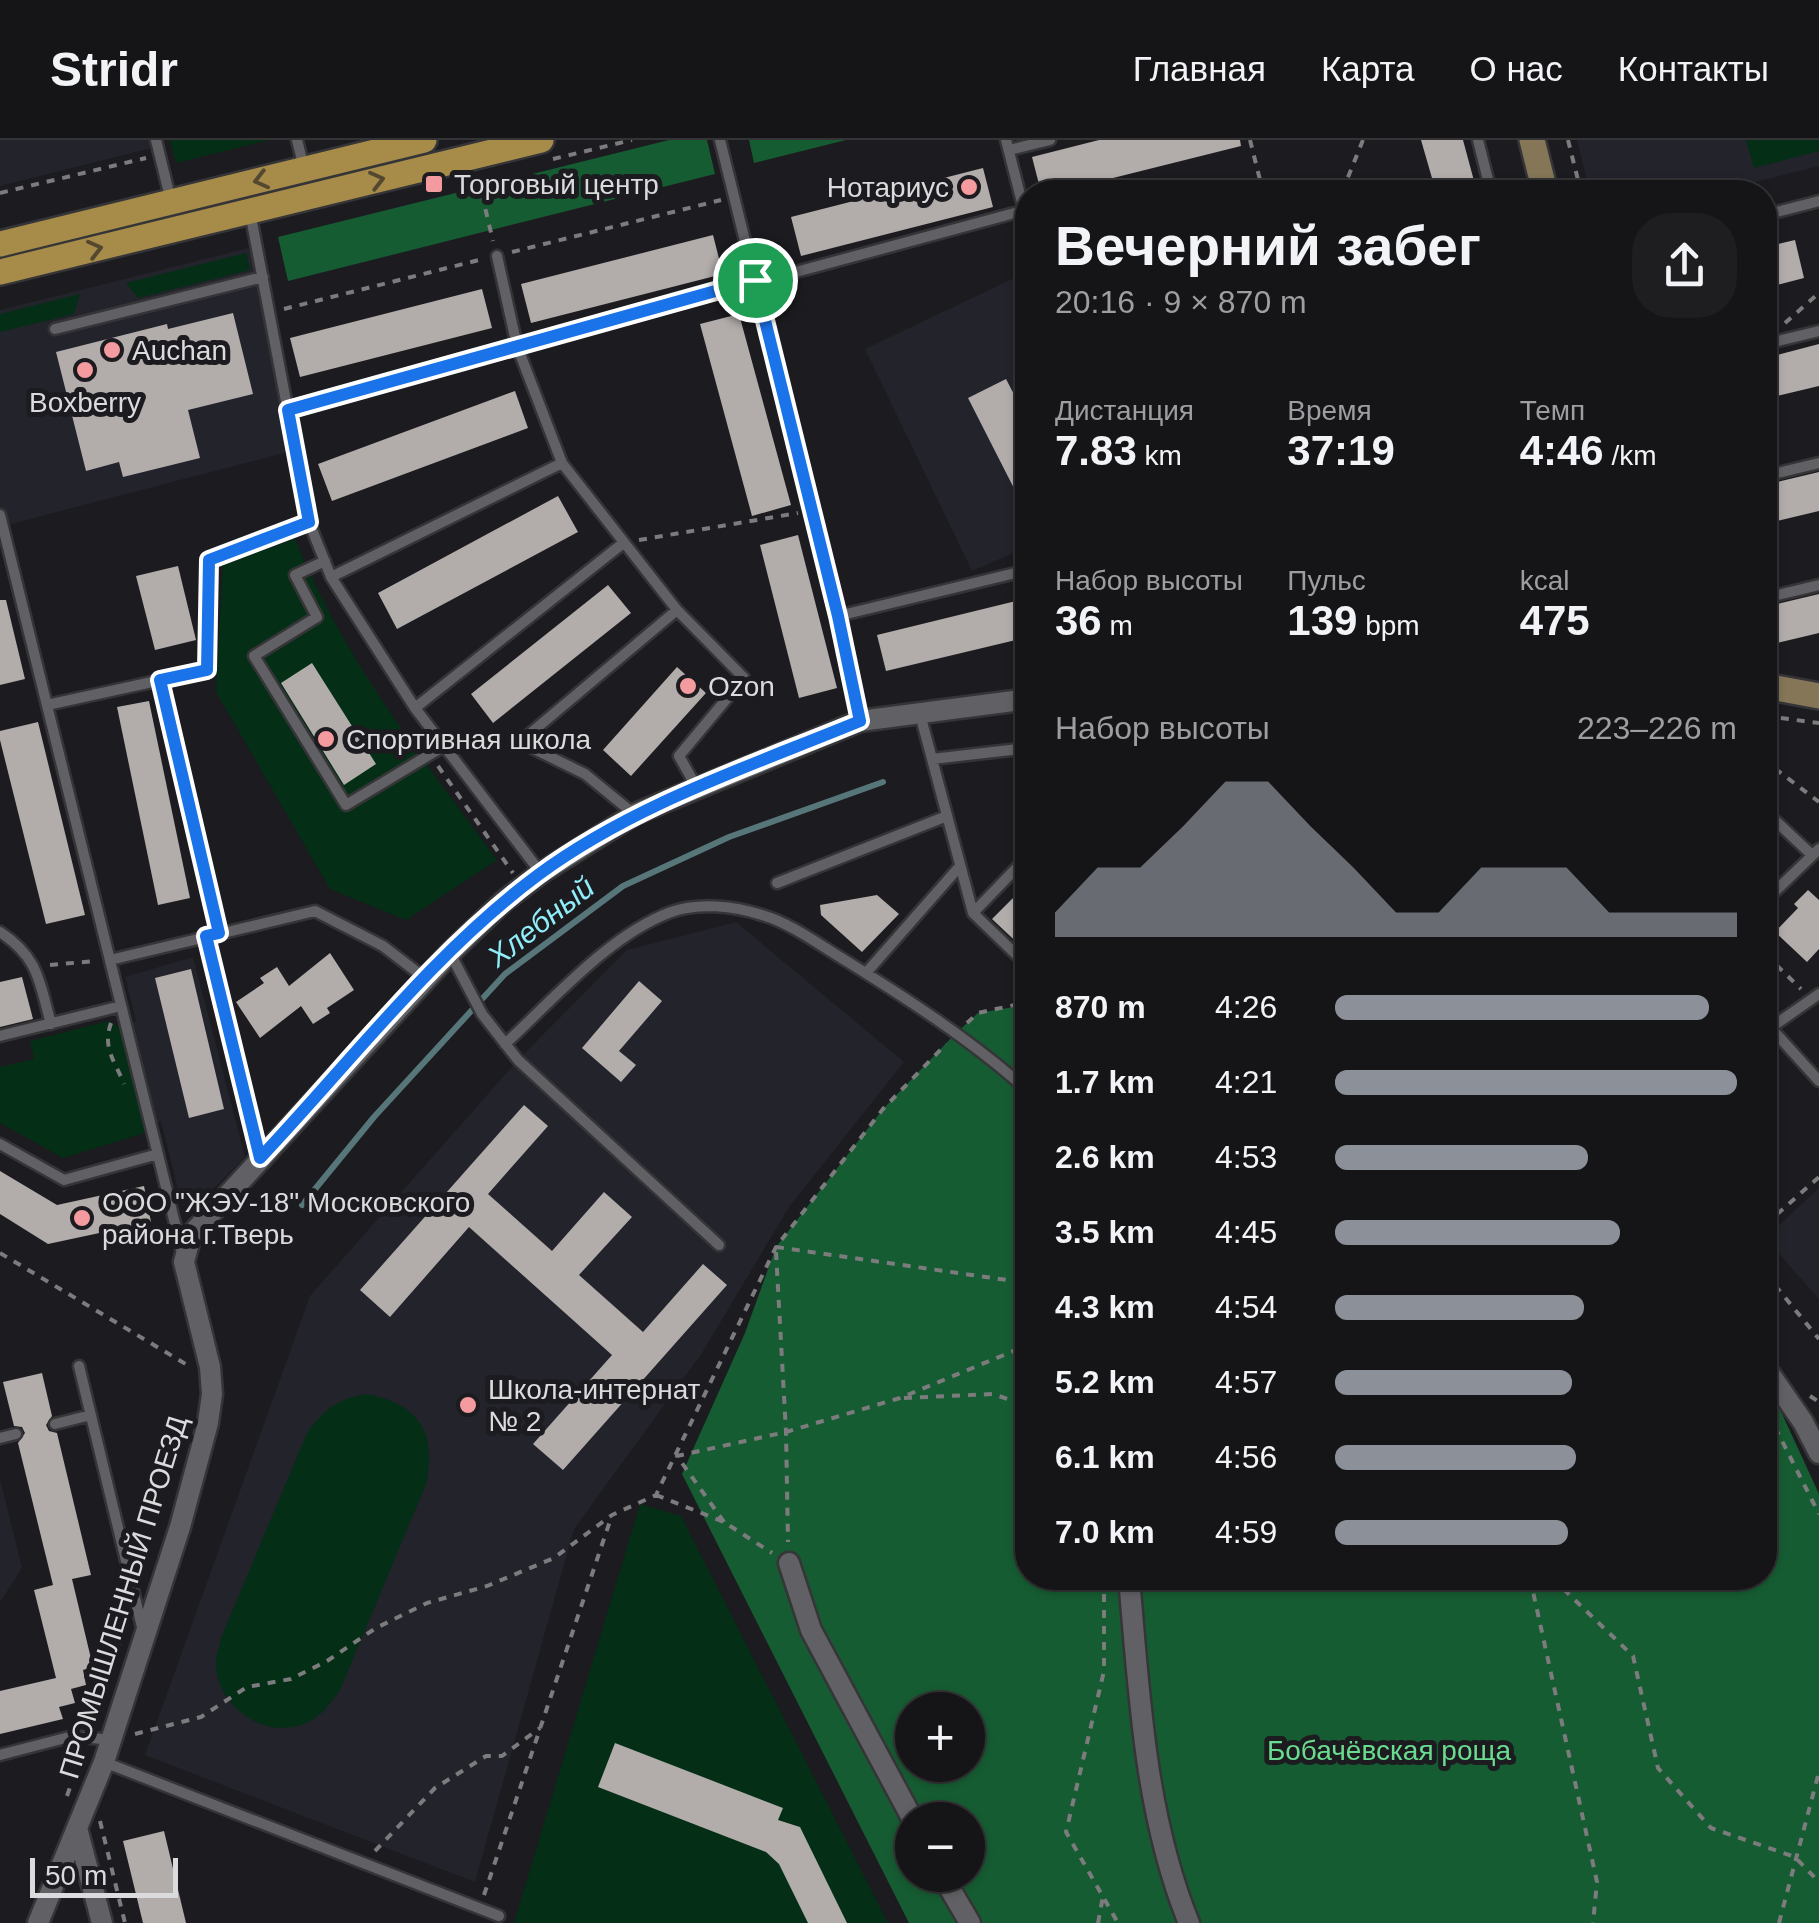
<!DOCTYPE html>
<html lang="ru">
<head>
<meta charset="utf-8">
<style>
  body { margin:0; font-family:Helvetica,sans-serif; background:#1e1d20; color:#f1f3f6; height:100vh; display:flex; flex-direction:column; font-size:38px; white-space:nowrap }
  * { box-sizing:border-box; margin:0 }
  p { font-size:32px; color:#9d9ea1 }
  .icon { flex:none; width:55px; height:55px; fill:none; stroke:currentColor; stroke-width:2; stroke-linecap:round; stroke-linejoin:round }
  .map { position:relative; flex:1; overflow:hidden }
  .side { position:absolute; left:1015px; top:40px; width:762px; height:1410px; display:flex; flex-direction:column; background:#151417; border-radius:40px; box-shadow:0 2px 8px #0004,0 0 0 2px #343336 }
  .side>* { flex:none }
  .controls { position:absolute; left:895px; top:1552px; display:grid; gap:20px }
  .controls a { display:grid; place-items:center; width:90px; height:90px; border-radius:50%; background:#151417; box-shadow:0 2px 8px #0004,0 0 0 2px #343336; font-size:50px }
  .scale { position:absolute; left:30px; bottom:25px; width:148px; box-sizing:border-box; padding-left:10px; border:5px solid #dbdbdd; border-top:0; font-size:28px; line-height:35px; white-space:nowrap; color:#dbdbdd; -webkit-text-stroke:8px #1c1b1f; paint-order:stroke }
  .pin { position:absolute; display:grid; place-items:center; width:85px; height:85px; color:#fff; margin:-42px; border:5px solid #fff; border-radius:50%; box-shadow:0 2px 10px #0007 }
  .round { display:grid; place-items:center; flex:none; width:105px; height:105px; border-radius:40px; background:#1e1d20 }
  .overview { display:flex; align-items:center; justify-content:space-between; height:170px; padding:0 40px }
  h1 { font-size:55px; font-weight:700; line-height:75px }
  .metrics { display:grid; grid-template-columns:repeat(3,1fr); gap:15px; height:170px; padding:10px 40px }
  .metrics div { display:grid; align-content:center }
  .metrics b { font-size:42px; font-weight:700 }
  .metrics small { font-size:28px; font-weight:400 }
  .metrics p { font-size:28px }
  .chart { height:280px; padding:20px 40px }
  .chart p { display:flex; justify-content:space-between }
  .chart svg { width:100%; height:180px; margin-top:10px; fill:#8c9099; opacity:.7 }
  ul { padding:0 40px; list-style:none; font-size:32px }
  li { display:grid; grid-template-columns:160px 120px 1fr; align-items:center; height:75px }
  li i { height:25px; border-radius:12px; background:#8c9099 }
  header { display:flex; align-items:center; gap:60px; box-sizing:border-box; height:140px; padding:0 50px; background:#151417; border-bottom:2px solid #343336 }
  header strong { font-size:48px }
  nav { display:flex; gap:55px; margin-inline-start:auto; font-size:35px }
  .map>svg:first-child { display:block }
</style>
</head>
<body>
<header>
<strong>Stridr</strong>
<nav><a>Главная</a><a>Карта</a><a>О нас</a><a>Контакты</a></nav>
</header>
<div class="map">
<svg width="1819" height="1783" viewBox="0 0 1819 1783">
  <rect width="100%" height="100%" fill="#1c1b1f"/>
  <path fill="#23232c" d="M0,0h163l1,5 -164,41z
    M1577,0h242v26l-105,26h-124z
    M257,106l38,204 -292,76 -3,-11v-205z
    M1025,133l3,6 -1,268 -55,24 -107,-222z
    M736,782l168,140 -115,145 -87,146 -128,176 -99,353 -330,-127 165,-459 208,-236 109,-110z
    M193,817l52,200 -42,42 -21,7 -21,-85 -21,6 -25,-99 21,-7 -11,-44z
    M1819,1048v111l-54,-61z
    M0,1339l22,89 -22,34z"/>
  <path fill="#042e15" d="M170,0h99l-93,23z
    M1746,0h73v11l-65,17z
    M246,113l4,17 -112,28 -12,-15z
    M80,154l-6,20 -74,18v-18z
    M295,399c47,118 128,220 202,321l-91,60 -76,-31 -114,-197 7,-127z
    M109,881l11,7 4,11 21,94 -82,25 -63,-35v-56l34,-8 -4,-18z
    M366,1254c53,10 71,38 60,90l-86,206c-10,14 -18,26 -34,33 -41,18 -91,-17 -90,-61 0,-8 4,-16 5,-24l86,-205c17,-24 31,-34 59,-39z
    M640,1364l41,12 207,407h-374z"/>
  <path fill="#165c32" fill-rule="evenodd" d="M669,0h38l8,34 -427,107 -10,-44z
    M749,0h97l-92,23z
    M1014,867l14,9v562h737v-191l13,18 41,89v429h-910l-227,-449 63,-141 31,-86 107,-138 71,-74 24,-22zM912,1570h56v55h-56zM912,1680h56v55h-56z"/>
  <g fill="none" stroke-linecap="round" stroke-linejoin="round">
    <path stroke="#57767a" stroke-width="6" d="M302,1065l72,-88 131,-143 118,-88 106,-49 154,-55"/>
  </g>
  <path fill="#b2acab" d="M1099,0h141l1,6 -184,46h-16l-9,-35z
    M1421,0h42l14,52h-41z
    M983,28l10,39 -192,49 -10,-39z
    M713,95l10,39 -192,49 -10,-39z
    M1795,100l9,38 -39,10v-41z
    M482,149l10,39 -192,49 -10,-39z
    M233,173l20,81 -65,16 12,48 -77,19 -4,-15 -33,9 -30,-119 111,-28 1,5z
    M739,174l52,191 -39,11 -52,-192z
    M1819,204v42l-54,13v-41z
    M1006,239l22,42v95l-60,-118z
    M515,251l13,37 -196,73 -14,-37z
    M1819,332v39l-54,13v-39z
    M558,356l20,36 -181,97 -19,-36z
    M798,395l39,153 -38,10 -39,-153z
    M178,426l18,74 -41,10 -19,-74z
    M608,445l23,28 -138,110 -22,-29z
    M1819,454v39l-54,13v-39z
    M1028,458v39l-142,34 -9,-36z
    M0,460h6l19,79 -25,6z
    M312,523l64,101 -32,21 -63,-102z
    M677,527l29,26 -75,83 -28,-26z
    M149,561l41,197 -32,7 -41,-198z
    M38,582l47,193 -39,9 -46,-184v-9z
    M1028,743v70l-36,-34z
    M1808,750l11,10v49l-12,13 -32,-30 23,-24 -4,-4z
    M877,755l22,19 -37,38 -41,-37 -1,-10z
    M330,813l24,37 -27,18 3,5 -17,11 -12,-18 -41,32 -24,-36 28,-19 -4,-5 17,-11 12,19z
    M191,829l33,140 -35,9 -34,-140z
    M22,837l11,42 -33,8v-45z
    M639,841l23,20 -43,50 17,14 -15,17 -39,-34z
    M524,965l24,21 -60,68 64,57 52,-59 28,25 -53,58 64,57 60,-68 24,21 -164,185 -30,-26 79,-89 -143,-128 -79,90 -30,-27z
    M0,1031l57,34 87,-19 7,36 -103,22 -48,-30z
    M42,1233l10,43 -6,9 3,6 8,2 34,142 -19,4 21,88 -10,3 3,15 -15,4 4,14 -16,4 4,12 -63,15v-43l56,-13 -22,-88 19,-5 -35,-142 7,-10 -3,-6 -8,-1 -11,-44z
    M615,1603l168,65 -5,12 22,7 47,96h-39l-29,-59 -13,-12 -168,-65z
    M164,1691l22,92h-43l-20,-82z"/>
  <g fill="none" stroke-linecap="round" stroke-linejoin="round">
    <g stroke="#353538" stroke-width="15">
      <path id="lane" d="M156,0l15,61
        M297,0l7,28
        M720,0l118,476 22,105
        M1006,0l22,86
        M1478,0l13,52
        M1009,10l41,-10
        M250,72l59,310 22,55 84,131 126,165
        M1765,75l54,-14
        M497,116l20,90 45,117 115,147 67,68 -65,78 18,32
        M55,189l208,-52
        M1765,204l54,-13
        M288,269l734,-198
        M1765,336l54,-13
        M0,375l182,737
        M325,421l-30,14 22,42 -63,39 92,149 98,-59
        M331,437l231,-114
        M1765,458l54,-13
        M838,476l190,-46
        M160,540l59,253
        M47,565l160,-35 2,-111 100,-37
        M415,568l207,-164
        M920,574l53,199 55,53
        M932,619l96,-11
        M1765,671l47,44
        M634,674l-49,-40 -65,-32 157,-132
        M777,743l170,-67
        M1765,761l54,-52
        M973,773l55,-57
        M0,792c39,26 39,49 51,92
        M207,797l53,220
        M450,813l32,61 36,46 201,185
        M110,820l205,-49 68,35 43,33
        M866,833l94,-107
        M1771,888l48,53
        M1766,891l53,-37
        M0,896l121,-30
        M505,904c49,-45 104,-109 166,-132 28,-10 63,-6 91,3 25,7 51,25 73,39 65,40 137,86 193,137
        M0,1004l64,36 94,-26
        M79,1226l63,261
        M55,1284l36,-9
        M0,1298l16,-4
        M0,1615l73,-19 38,4
        M104,1622l395,154"/>
    </g>
    <g stroke="#353538" stroke-width="25">
      <path id="street" d="M1765,1227l38,55 16,31
        M789,1423l22,67 102,190
        M1129,1438c10,114 16,238 60,345
        M77,1688l25,95
        M942,1735l28,48
        M38,1783l66,-161 76,-235 28,-104 4,-29 -2,-27 -26,-105 7,-27 259,-282 53,-51 38,-29 94,-59 225,-93 168,-22"/>
    </g>
    <g stroke="#353538" stroke-width="30">
      <path id="secondary" d="M1532,0l13,52
        M1765,546l54,10"/>
    </g>
    <g stroke="#353538" stroke-width="30">
      <path id="primary" d="M0,104l424,-104
        M0,132l541,-132"/>
    </g>
    <path stroke="#7c7b7e" stroke-width="4" stroke-dasharray="8 8" stroke-linecap="butt" d="M1250,0l13,52
      M1568,0l13,52
      M553,19l79,-19
      M478,38l15,63
      M1342,52l21,-52
      M0,53l146,-35
      M512,112l209,-52
      M284,169l199,-50
      M1785,183l34,-30
      M639,400l159,-27
      M1765,576l54,7
      M1765,616l8,11 46,35
      M438,626l75,107
      M1765,814l36,35
      M50,825l45,-4
      M111,883c-9,25 4,38 13,61
      M967,883l11,-10 50,-11
      M1765,1085l54,-48
      M776,1107l252,36
      M776,1112l10,180 2,110
      M0,1113l189,113
      M1765,1133l54,66
      M1810,1256l9,6
      M904,1258l89,-4 35,12
      M1765,1275l12,16 42,83
      M656,1355l68,27 48,31
      M724,1382l-47,-66 109,-24 114,-34 128,-53
      M1104,1438v93l-38,161 52,91
      M1530,1438l67,304 -4,41
      M1552,1438l81,78 25,112 53,60 84,29 24,25
      M91,1585l35,-100
      M135,1594l66,-17 46,-30 44,-8 36,-18 49,-33 51,-25 60,-17 67,-28 58,-43 44,-20 120,-248 107,-138 63,-65
      M67,1656l15,-43
      M100,1681l25,102
      M375,1711l60,-63 51,-32h16l38,-28
      M484,1755l128,-380
      M1098,1783l5,-27
      M1779,1783l40,-151"/>
    <use href="#lane" stroke="#616065" stroke-width="10"/>
    <use href="#street" stroke="#616065" stroke-width="20"/>
    <use href="#secondary" stroke="#847657" stroke-width="25"/>
    <use href="#primary" stroke="#a78c49" stroke-width="25"/>
  </g>
  <defs><path id="oneway-chevron" d="M-2-3.5L2.5 0L-2 3.5" fill="none" stroke-width="1.6" stroke-linecap="round" stroke-linejoin="round" transform="scale(2.5)"/></defs>
  <g stroke="#544830">
    <use href="#oneway-chevron" transform="translate(261 40) rotate(166)"/>
    <use href="#oneway-chevron" transform="translate(377 40) rotate(-14)"/>
    <use href="#oneway-chevron" transform="translate(95 109) rotate(-14)"/>
  </g>
  <g fill="none" stroke-linecap="round" stroke-linejoin="round">
    <g stroke="#fff" stroke-width="20">
      <path id="route" d="M755,140l83,336 22,105c-109,45 -226,83 -322,154 -105,78 -189,189 -278,283l-54,-222 13,-3 -59,-253 47,-10 2,-110 100,-38 -21,-112z"/>
    </g>
    <use href="#route" stroke="#1a73e8" stroke-width="12"/>
  </g>
  <g fill="#f49b9f" stroke="#1c1b1f" stroke-width="4">
    <rect x="424" y="34" width="20" height="20" rx="5"/>
    <circle cx="969" cy="47" r="10"/>
    <circle cx="112" cy="210" r="10"/>
    <circle cx="85" cy="230" r="10"/>
    <circle cx="688" cy="546" r="10"/>
    <circle cx="326" cy="599" r="10"/>
    <circle cx="82" cy="1078" r="10"/>
    <circle cx="468" cy="1265" r="10"/>
  </g>
  <g text-anchor="middle" stroke-width="10" stroke-linejoin="round" paint-order="stroke">
    <g font-size="28" fill="#dbdbdd" stroke="#1c1b1f" text-anchor="start">
      <text x="454" y="54">Торговый центр</text>
      <text x="949" y="57" text-anchor="end">Нотариус</text>
      <text x="132" y="220">Auchan</text>
      <text x="85" y="272" text-anchor="middle">Boxberry</text>
      <text x="708" y="556">Ozon</text>
      <text x="346" y="609">Спортивная школа</text>
      <text x="102" y="1072">ООО "ЖЭУ-18" Московского<tspan x="102" dy="32">района г.Тверь</tspan></text>
      <text x="488" y="1259">Школа-интернат<tspan x="488" dy="32">№ 2</tspan></text>
    </g>
    <g font-size="28" fill="#dbdbdd" stroke="#1c1b1f">
      <text transform="translate(123 1457) rotate(-73)" y="10">ПРОМЫШЛЕННЫЙ ПРОЕЗД</text>
    </g>
    <g font-size="28" fill="#69dc8f" stroke="#1c1b1f">
      <text x="1389" y="1620">Бобачёвская роща</text>
    </g>
    <g font-size="30" font-style="italic" fill="#8feef9" stroke="#1c1b1f">
      <text transform="translate(541 782) rotate(-38)" y="10">Хлебный</text>
    </g>
  </g>
</svg>
<div class="controls">
<a>+</a>
<a>−</a>
</div>
<div class="scale">50 m</div>
<div class="pin" style="left:755px;top:140px;background:#1e9e55"><svg class="icon" aria-label="arrive" viewBox="0 0 24 24"><path d="M6 21V4h12l-3 4 3 4H6"/></svg></div>
<section class="side">
<div class="overview"><div><h1>Вечерний забег</h1><p>20:16 · 9 × 870 m</p></div><a class="round"><svg class="icon" aria-label="share" viewBox="0 0 24 24"><path d="M12 15V3M7 8l5-5 5 5M5 13v7h14v-7"/></svg></a></div>
<div class="metrics">
<div><p>Дистанция</p><b>7.83<small> km</small></b></div>
<div><p>Время</p><b>37:19</b></div>
<div><p>Темп</p><b>4:46<small> /km</small></b></div>
</div>
<div class="metrics">
<div><p>Набор высоты</p><b>36<small> m</small></b></div>
<div><p>Пульс</p><b>139<small> bpm</small></b></div>
<div><p>kcal</p><b>475</b></div>
</div>
<div class="chart"><p><span>Набор высоты</span>223–226 m</p>
<svg viewBox="0 0 160 44" preserveAspectRatio="none"><path d="M0 44V38L10 27L20 27L30 17L40 6L50 6L60 17L70 27L80 38L90 38L100 27L110 27L120 27L130 38L140 38L150 38L160 38V44z"/></svg>
</div>
<ul>
<li><b>870 m</b>4:26<i style="width:93%"></i></li>
<li><b>1.7 km</b>4:21<i style="width:100%"></i></li>
<li><b>2.6 km</b>4:53<i style="width:63%"></i></li>
<li><b>3.5 km</b>4:45<i style="width:71%"></i></li>
<li><b>4.3 km</b>4:54<i style="width:62%"></i></li>
<li><b>5.2 km</b>4:57<i style="width:59%"></i></li>
<li><b>6.1 km</b>4:56<i style="width:60%"></i></li>
<li><b>7.0 km</b>4:59<i style="width:58%"></i></li>
</ul>
</section>
</div>
</body>
</html>
